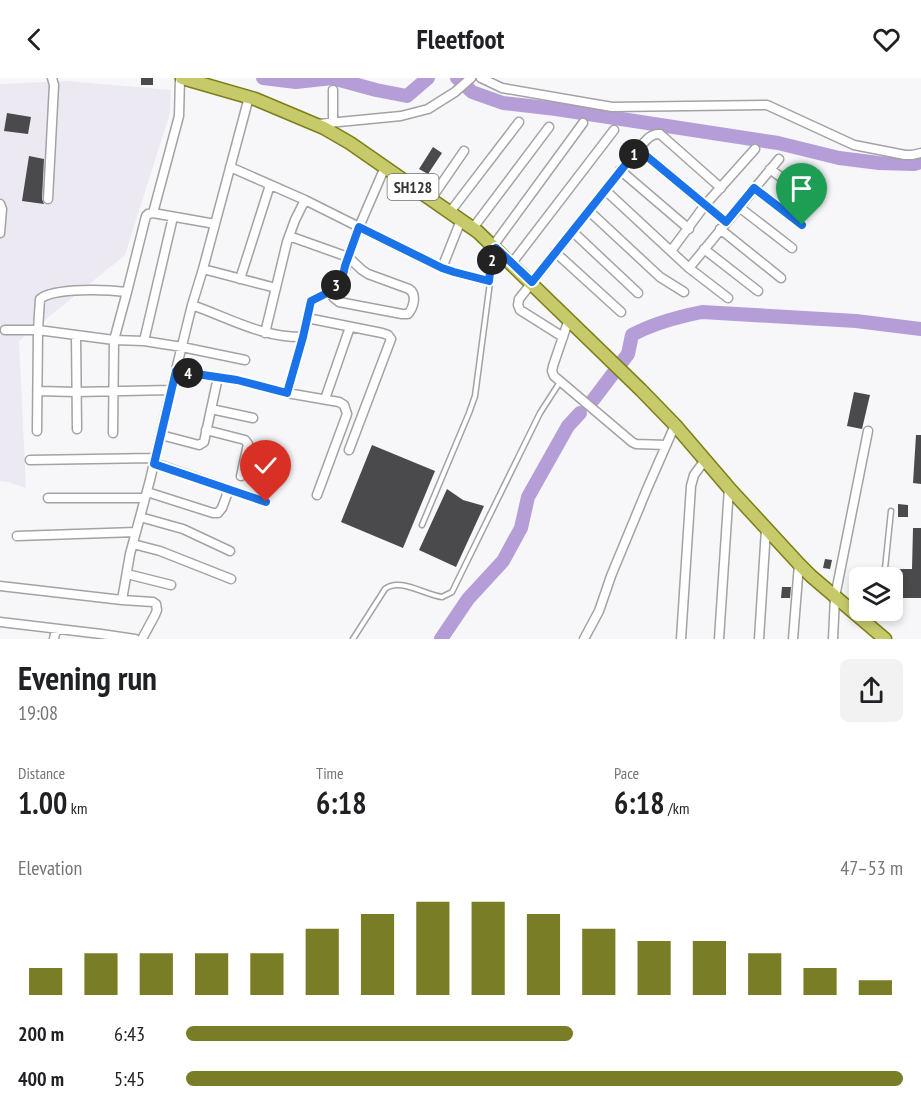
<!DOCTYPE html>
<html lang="en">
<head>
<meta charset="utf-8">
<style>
  body { margin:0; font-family:"PT Sans Narrow",sans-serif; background:#f2f2f2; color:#202124; height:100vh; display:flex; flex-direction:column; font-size:22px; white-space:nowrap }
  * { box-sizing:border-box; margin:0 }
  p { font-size:20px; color:#757577 }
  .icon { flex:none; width:33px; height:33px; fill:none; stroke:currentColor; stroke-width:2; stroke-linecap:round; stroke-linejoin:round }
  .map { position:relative; height:561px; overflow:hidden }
  .sheet { display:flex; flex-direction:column; background:#fff; flex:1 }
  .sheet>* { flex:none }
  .buttons { position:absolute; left:849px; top:489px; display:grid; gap:12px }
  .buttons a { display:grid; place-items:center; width:54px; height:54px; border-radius:9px; background:#fff; box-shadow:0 3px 9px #0003; font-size:30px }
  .pin { position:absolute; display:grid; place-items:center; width:51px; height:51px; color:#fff; margin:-62px -26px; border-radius:50% 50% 50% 0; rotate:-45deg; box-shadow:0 0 6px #0007 }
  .pin .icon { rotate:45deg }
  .km { position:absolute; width:30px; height:30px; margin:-15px; border-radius:50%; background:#222; color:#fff; font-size:16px; line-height:30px; text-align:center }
  .round { display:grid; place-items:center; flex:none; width:63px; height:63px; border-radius:9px; background:#f2f2f2 }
  .overview { display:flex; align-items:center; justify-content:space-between; height:102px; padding:0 18px }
  h1 { font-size:33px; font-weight:800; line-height:45px }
  .figures { display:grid; grid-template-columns:repeat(3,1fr); gap:9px; height:102px; padding:6px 18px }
  .figures div { display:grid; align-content:center }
  .figures b { font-size:30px; font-weight:800 }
  .figures small { font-size:16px; font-weight:400 }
  .figures p { font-size:16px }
  .chart { height:168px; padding:12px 18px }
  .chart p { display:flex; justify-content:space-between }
  .chart svg { width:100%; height:108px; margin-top:6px; stroke:#797d26; stroke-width:6 }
  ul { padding:0 18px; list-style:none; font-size:20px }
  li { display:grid; grid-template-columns:96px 72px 1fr; align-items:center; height:45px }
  li i { height:15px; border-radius:8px; background:#797d26 }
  header { display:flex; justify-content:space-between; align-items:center; height:78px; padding:0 18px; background:#fff; font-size:27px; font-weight:800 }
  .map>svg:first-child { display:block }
</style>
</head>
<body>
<header><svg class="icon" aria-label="back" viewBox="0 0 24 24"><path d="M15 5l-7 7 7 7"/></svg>Fleetfoot<svg class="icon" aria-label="heart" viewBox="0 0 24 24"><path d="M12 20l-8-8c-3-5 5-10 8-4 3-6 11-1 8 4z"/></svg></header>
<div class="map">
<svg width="921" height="561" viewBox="0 0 921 561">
  <rect width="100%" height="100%" fill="#f7f6f9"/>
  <path fill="#ede9f3" d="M66,3l105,9 -1,23 -45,142 -106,86 7,147 -18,-6 -8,-1v-397z"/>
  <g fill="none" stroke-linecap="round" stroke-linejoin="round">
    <path stroke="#b59ed7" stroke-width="14" d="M263,0l33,4 36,-4 44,12 31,6 21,-18
      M457,0l15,14 31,11 53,6 222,34 61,15 40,5 35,1 7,-2
      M593,322l35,-46 4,-19c22,-12 45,-18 70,-23l154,9 65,8
      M441,561l27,-40 35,-38 18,-33 7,-31 40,-71 12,-13"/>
  </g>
  <path fill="#4a494c" d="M141,0h12v7h-12z
    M7,35l24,4 -3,17 -24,-3z
    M433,69l9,6 -14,21 -9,-5z
    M29,78l15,3 -2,40 2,5 -22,-3z
    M854,314l16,3 -8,34 -15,-3z
    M916,357h5v49l-8,-1z
    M372,367l63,26 -32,77 -62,-26z
    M447,411l16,11 21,6 -28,61 -37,-17z
    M898,426l10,1v12h-10z
    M913,450h8v70h-24l1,-29h14z
    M825,481l7,1 -2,9 -7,-1z
    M782,509h9l-1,11h-9z"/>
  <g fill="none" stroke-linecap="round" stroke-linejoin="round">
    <g stroke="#a3a2a4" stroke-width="7">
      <path id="lane" d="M422,447l47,-112 6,-17 19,-144
        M884,500l7,-67
        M869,542l5,-10
        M353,561l32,-50c14,-12 40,6 57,8l10,-5 88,-179 20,-31"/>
    </g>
    <g stroke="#a3a2a4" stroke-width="11">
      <path id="street" d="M481,0l21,10 110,19 155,-2 87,40 51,10h7l9,-2
        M333,12v33
        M318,46l83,-8 27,-7 27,-17 16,-14
        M638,71l88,73
        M230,89l75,33 54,27 26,-60
        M770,91l37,28
        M620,92l69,59
        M754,110l48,37
        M605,112l84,78 39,30
        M48,121l6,-114 -2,-7
        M431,121l33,-48
        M0,126l2,5 -2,24
        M739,129l53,41
        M589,133l71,66 24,15
        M450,134l69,-90
        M153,135l26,-97 1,-38
        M461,142l-19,48 12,4 35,9
        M473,150l76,-101
        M720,151l61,49
        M572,153l66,62
        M289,158l59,21 14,13 6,4 41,15c8,5 5,18 -1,25h-6l-63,-12 -5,-4 -5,-6
        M493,168l90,-123
        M704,171l54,42
        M671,173l34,-46 50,-56
        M555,174l66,60
        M512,185l102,-133
        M689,190l90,-109
        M203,191l73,19
        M240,201l30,-94
        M192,227c37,13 71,33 111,32
        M307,240l75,15 6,2 3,4 -42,111
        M569,241l-16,47 -1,5 2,5 78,66 4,2 30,1
        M5,252h33l76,10 30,1 38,6 63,13
        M265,255l22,-91 8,-22 10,-20
        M76,257l1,94
        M563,259l-43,-27 -2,-5 1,-6 119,-150c7,-7 12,-16 22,-15l61,54
        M144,263l29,-124
        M176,293l61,9 50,13 52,9 5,3 3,9 -30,81
        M38,313l38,1 95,-2
        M287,315l16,-56 8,-36 18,-9 13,-12 6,-23 11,-30 83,41
        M325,321l25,-72
        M211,331l42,9
        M206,352l39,10 3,4 -7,32
        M37,353l1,-101 2,-31c14,-12 69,-9 87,-7
        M113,355l1,-93 13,-48 19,-76 2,-2 5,-1 62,11
        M161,357l38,10 5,-3 14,-65
        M30,382l125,-2
        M154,385l112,39
        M147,414l66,21h5l4,-5 7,-19
        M48,420h97
        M140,439l43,12 47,22
        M17,458l119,-4
        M133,466l27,7 71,28
        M127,496l44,11
        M0,508l122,14 31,2 3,2 1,6 -2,5 -13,24
        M122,522l8,-46 20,-74 22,-94 20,-81 11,-36 46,-172
        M0,544l101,12 34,5
        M54,561l2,-10
        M584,561l15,-28 12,-35 36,-87 28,-64
        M681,561l10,-153 3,-11 11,-15
        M719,561l10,-151
        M759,561l7,-110
        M793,561l6,-75
        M833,561l2,-42 33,-166"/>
    </g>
    <g stroke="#7c7f18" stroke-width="15">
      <path id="primary" d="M182,0l73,21 69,29 26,15 128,89 163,158 34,35 54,63 70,76 12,12 74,63"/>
    </g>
    <use href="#lane" stroke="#fff" stroke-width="4"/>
    <use href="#street" stroke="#fff" stroke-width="8"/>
    <use href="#primary" stroke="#c7ca6b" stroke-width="12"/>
  </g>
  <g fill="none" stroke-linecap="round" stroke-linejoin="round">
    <g stroke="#fff" stroke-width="12">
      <path id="route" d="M266,424l-112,-38 22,-93 61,9 50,13 16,-56 8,-36 18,-9 13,-12 3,-14 14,-39 83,41 12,4 35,9 3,-26 4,-7 36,34 106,-133 88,73 28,-34 48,37"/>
    </g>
    <use href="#route" stroke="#1a73e8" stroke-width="8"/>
  </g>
  <g text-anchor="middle" stroke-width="6" stroke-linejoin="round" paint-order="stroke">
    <rect fill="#fff" stroke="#727273" stroke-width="1.5" x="387.5" y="96" width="51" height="26" rx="4.5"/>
    <g font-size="16" font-weight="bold" fill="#363637">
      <text x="413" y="115">SH128</text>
    </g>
  </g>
</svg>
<div class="buttons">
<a><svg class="icon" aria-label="layers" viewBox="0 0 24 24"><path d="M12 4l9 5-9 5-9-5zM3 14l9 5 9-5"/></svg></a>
</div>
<div class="pin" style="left:802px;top:147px;background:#1e9e55"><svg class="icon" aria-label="arrive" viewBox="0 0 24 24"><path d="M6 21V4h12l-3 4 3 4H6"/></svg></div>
<div class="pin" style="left:266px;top:424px;background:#d93025"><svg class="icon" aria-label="check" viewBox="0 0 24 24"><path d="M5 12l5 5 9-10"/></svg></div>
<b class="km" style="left:634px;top:76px">1</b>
<b class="km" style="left:492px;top:182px">2</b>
<b class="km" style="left:336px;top:207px">3</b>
<b class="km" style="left:188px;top:295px">4</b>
</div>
<section class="sheet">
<div class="overview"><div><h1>Evening run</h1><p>19:08</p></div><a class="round"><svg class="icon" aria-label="share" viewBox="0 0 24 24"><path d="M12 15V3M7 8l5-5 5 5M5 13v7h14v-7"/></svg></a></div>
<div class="figures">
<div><p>Distance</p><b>1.00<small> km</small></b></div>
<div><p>Time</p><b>6:18</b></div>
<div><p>Pace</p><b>6:18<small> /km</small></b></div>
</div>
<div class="chart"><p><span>Elevation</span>47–53 m</p>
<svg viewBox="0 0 160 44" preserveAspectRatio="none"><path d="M5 44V33M15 44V27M25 44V27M35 44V27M45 44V27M55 44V17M65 44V11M75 44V6M85 44V6M95 44V11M105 44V17M115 44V22M125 44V22M135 44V27M145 44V33M155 44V38"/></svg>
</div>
<ul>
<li><b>200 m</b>6:43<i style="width:54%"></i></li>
<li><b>400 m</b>5:45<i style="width:100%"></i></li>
</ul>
</section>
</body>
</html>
